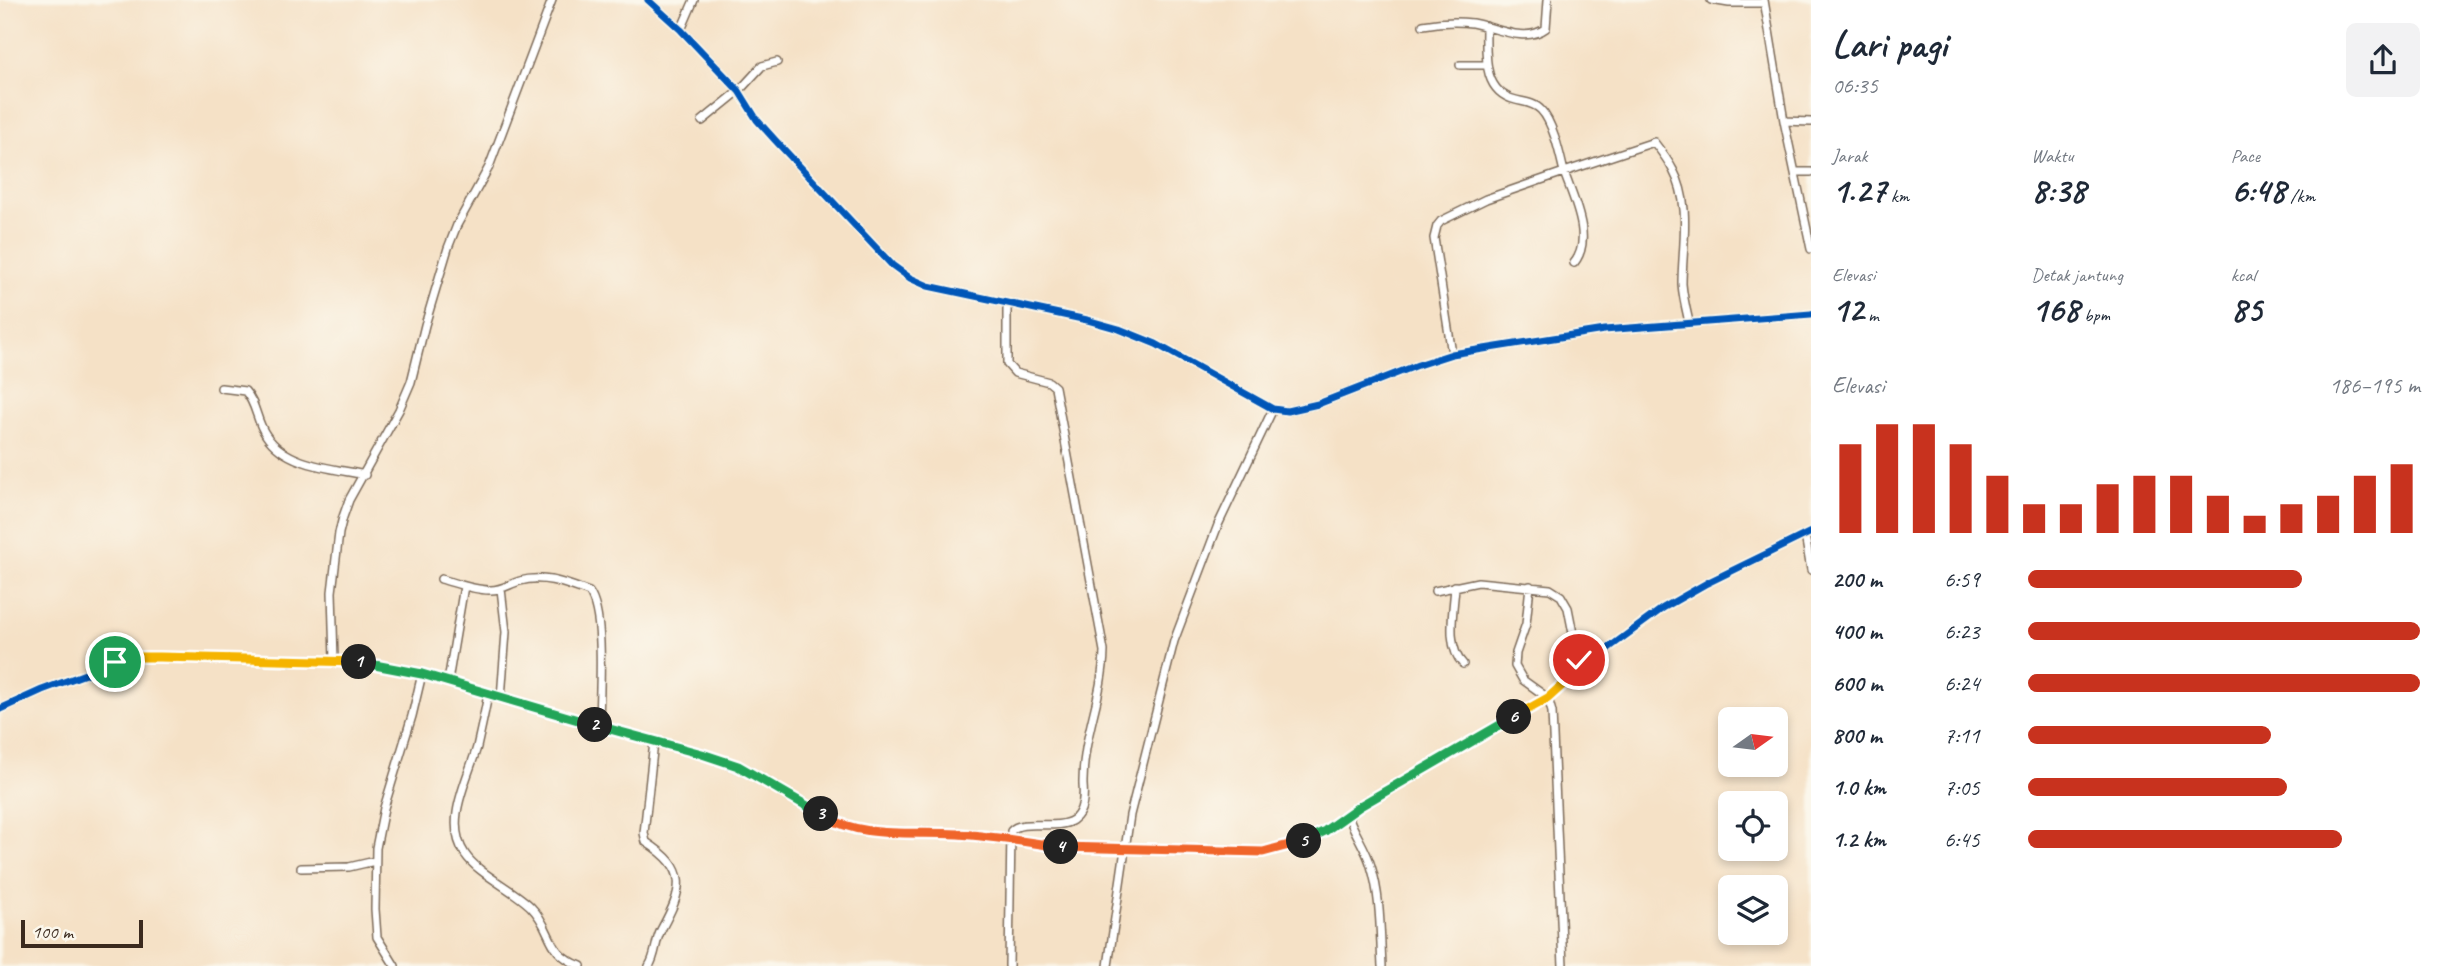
<!DOCTYPE html>
<html lang="id">
<head>
<meta charset="utf-8">
<style>
  body { margin:0; font-family:Caveat,sans-serif; background:#f2f2f3; color:#1f2937; height:100vh; display:flex; flex-direction:column; font-size:26px; white-space:nowrap }
  * { box-sizing:border-box; margin:0 }
  p { font-size:23px; color:#747a83 }
  .icon { flex:none; width:38px; height:38px; fill:none; stroke:currentColor; stroke-width:2; stroke-linecap:round; stroke-linejoin:round }
  .map { position:relative; flex:1; overflow:hidden }
  .sheet { display:flex; flex-direction:column; background:#fff; width:630px }
  .sheet>* { flex:none }
  .needle { width:46px; rotate:76deg }
  .controls { position:absolute; left:1718px; top:707px; display:grid; gap:14px }
  .controls a { display:grid; place-items:center; width:70px; height:70px; border-radius:10px; background:#fff; box-shadow:0 4px 10px #0003; font-size:35px }
  .scale { position:absolute; left:21px; bottom:18px; width:122px; box-sizing:border-box; padding-left:7px; border:4px solid #3b2a1e; border-top:0; font-size:19px; line-height:24px; white-space:nowrap; color:#3b2a1e; -webkit-text-stroke:5px #fbf7ec; paint-order:stroke }
  .pin { position:absolute; display:grid; place-items:center; width:60px; height:60px; color:#fff; margin:-30px; border:4px solid #fff; border-radius:50%; box-shadow:0 2px 7px #0007 }
  .km { position:absolute; width:35px; height:35px; margin:-18px; border-radius:50%; background:#222; color:#fff; font-size:19px; line-height:35px; text-align:center }
  .round { display:grid; place-items:center; flex:none; width:74px; height:74px; border-radius:10px; background:#f2f2f3 }
  .head { display:flex; align-items:center; justify-content:space-between; height:119px; padding:0 21px }
  h1 { font-size:38px; font-weight:700; line-height:52px }
  .figures { display:grid; grid-template-columns:repeat(3,1fr); gap:10px; height:119px; padding:7px 21px }
  .figures div { display:grid; align-content:center }
  .figures b { font-size:35px; font-weight:700 }
  .figures small { font-size:19px; font-weight:400 }
  .figures p { font-size:19px }
  .chart { height:196px; padding:14px 21px }
  .chart p { display:flex; justify-content:space-between }
  .chart svg { width:100%; height:126px; margin-top:7px; stroke:#c8321e; stroke-width:6 }
  ul { padding:0 21px; list-style:none; font-size:23px }
  li { display:grid; grid-template-columns:112px 84px 1fr; align-items:center; height:52px }
  li i { height:18px; border-radius:9px; background:#c8321e }
  main { display:flex; flex:1; min-height:0 }
  .map>svg:first-child { display:block }
</style>
</head>
<body>
<main>
<div class="map">
<svg width="1811" height="966" viewBox="0 0 1811 966">
  <rect width="100%" height="100%" fill="#fbf7ec"/>
  <filter id="ink" filterUnits="userSpaceOnUse"><feTurbulence type="fractalNoise" baseFrequency=".0143" numOctaves="2"/><feDisplacementMap in="SourceGraphic" scale="14" xChannelSelector="R" yChannelSelector="G"/><feConvolveMatrix kernelMatrix="1 2 1 2 8 2 1 2 1" color-interpolation-filters="sRGB"/></filter>
  <filter id="wash" filterUnits="userSpaceOnUse"><feTurbulence type="fractalNoise" baseFrequency=".00686" numOctaves="4" result="noise"/><feDisplacementMap in="SourceGraphic" scale="28" xChannelSelector="R" yChannelSelector="G"/><feGaussianBlur stdDeviation="1.57" result="paint"/><feColorMatrix in="noise" values="0 0 0 0 0 0 0 0 0 0 0 0 0 0 0 0 0 1.4 0 .05"/><feComposite in="paint" operator="in"/></filter>
  <g filter="url(#wash)">
    <rect width="100%" height="100%" fill="#f5e1c6"/>
  </g>
  <g filter="url(#ink)">
    <g fill="none" stroke-linecap="round" stroke-linejoin="round">
      <g stroke="#7c6a59" stroke-width="10">
        <path id="minor" d="M648,0l33,30 58,61 18,29 18,20 117,125 18,13 18,8 159,34 32,9 37,15 117,65 14,2 31,-7 100,-39 34,-11 152,-24 207,-16
          M1711,0l18,3h35
          M1764,0l20,121 27,128
          M1423,25c16,-3 33,-4 49,-2 23,4 53,21 74,5l2,-28
          M1486,26c0,29 -4,66 30,74 8,2 19,3 25,10 12,12 19,45 23,62l90,-30c7,9 14,18 19,28 19,35 9,76 9,114 1,13 4,25 7,38
          M681,30l13,-30
          M1460,65h27
          M702,121l37,-30 23,-25 15,-4
          M1784,121l27,1
          M1796,172h15
          M1007,303v61l8,9 34,9 6,5 49,264c-1,46 -22,86 -21,134 1,12 1,27 -10,35 -17,11 -51,-2 -62,11l-2,135
          M1452,354l-18,-116 3,-12 4,-5 45,-22 78,-27c9,26 30,67 10,91
          M221,388l24,3c12,13 11,30 21,44 20,31 66,33 99,40
          M1805,535l6,35
          M441,579c15,4 32,11 48,11 12,1 20,-6 31,-9 24,-7 47,3 69,11 17,22 10,104 10,134
          M1455,586c-1,23 -10,60 8,78
          M1530,586l-4,38 -10,29 -1,13 8,14 25,18 4,14 11,254
          M501,589l5,43 -5,66
          M1435,591l43,-9 72,7 11,7 7,12 12,61
          M334,660l-2,-68 7,-59 4,-16 6,-17 50,-90 12,-28 14,-57 23,-77 9,-23 32,-58 63,-167
          M448,681l16,-95
          M488,694c-3,18 -7,35 -11,53 -9,32 -34,75 -12,107 13,20 48,35 66,53 23,23 13,45 50,59
          M0,709l42,-19 84,-31 34,-2 119,5 72,-1 71,13 133,41 147,39 55,22 75,46 23,8 107,4 105,14 196,4 42,-12 20,-10 35,-24 82,-49 106,-59 32,-29 83,-61 44,-25 104,-51
          M1348,815c6,18 18,33 23,51 10,31 9,67 11,100
          M301,868l48,-1 26,-6
          M395,966l-18,-29 -2,-28 1,-61 8,-40 28,-92 10,-42
          M649,966c7,-10 6,-25 12,-36 22,-41 29,-60 -15,-88l-2,-9 10,-91
          M1108,966l22,-151 44,-174 44,-116 55,-116"/>
      </g>
      <use href="#minor" stroke="#fff" stroke-width="7"/>
      <g stroke="#fbf7ec" stroke-width="11">
        <path id="cycleway" d="M648,0l33,30 58,61 18,29 18,20 117,125 18,13 18,8 159,34 32,9 37,15 117,65 14,2 31,-7 100,-39 34,-11 152,-24 207,-16
          M0,709l42,-19 84,-31 34,-2 119,5 72,-1 71,13 133,41 147,39 55,22 75,46 23,8 107,4 105,14 196,4 42,-12 20,-10 35,-24 82,-49 106,-59 32,-29 83,-61 44,-25 104,-51"/>
      </g>
      <use href="#cycleway" stroke="#0057b8" stroke-width="7"/>
    </g>
  </g>
  <g fill="none" stroke-linecap="round" stroke-linejoin="round" filter="url(#ink)">
    <g stroke="#fff" stroke-width="14">
      <path id="split-1" d="M115,662l25,-5h20l199,5"/>
    </g>
    <g stroke="#fff" stroke-width="14">
      <path id="split-2" d="M359,662l63,12 173,51"/>
    </g>
    <g stroke="#fff" stroke-width="14">
      <path id="split-3" d="M595,725l107,29 36,12 83,48"/>
    </g>
    <g stroke="#fff" stroke-width="14">
      <path id="split-4" d="M821,814c41,26 90,17 137,20 34,2 69,8 103,13"/>
    </g>
    <g stroke="#fff" stroke-width="14">
      <path id="split-5" d="M1061,847l202,5 41,-11"/>
    </g>
    <g stroke="#fff" stroke-width="14">
      <path id="split-6" d="M1304,841l21,-10 35,-25 154,-89"/>
    </g>
    <g stroke="#fff" stroke-width="14">
      <path id="split-7" d="M1514,717l34,-19 32,-29 -1,-9"/>
    </g>
    <use href="#split-1" stroke="#f5b400" stroke-width="9"/>
    <use href="#split-2" stroke="#22a559" stroke-width="9"/>
    <use href="#split-3" stroke="#22a559" stroke-width="9"/>
    <use href="#split-4" stroke="#f0652b" stroke-width="9"/>
    <use href="#split-5" stroke="#f0652b" stroke-width="9"/>
    <use href="#split-6" stroke="#22a559" stroke-width="9"/>
    <use href="#split-7" stroke="#f5b400" stroke-width="9"/>
  </g>
</svg>
<div class="controls">
<a><svg class="needle" viewBox="-14 -14 28 28"><path d="M0-13l5 13h-10z" fill="#e53935"/><path d="M0 13l5-13h-10z" fill="#747a83"/></svg></a>
<a><svg class="icon" aria-label="locate" viewBox="0 0 24 24"><circle cx="12" cy="12" r="6"/><path d="M12 2v4M12 18v4M2 12h4M18 12h4"/></svg></a>
<a><svg class="icon" aria-label="layers" viewBox="0 0 24 24"><path d="M12 4l9 5-9 5-9-5zM3 14l9 5 9-5"/></svg></a>
</div>
<div class="scale">100 m</div>
<div class="pin" style="left:115px;top:662px;background:#1e9e55"><svg class="icon" aria-label="arrive" viewBox="0 0 24 24"><path d="M6 21V4h12l-3 4 3 4H6"/></svg></div>
<div class="pin" style="left:1579px;top:660px;background:#d93025"><svg class="icon" aria-label="check" viewBox="0 0 24 24"><path d="M5 12l5 5 9-10"/></svg></div>
<b class="km" style="left:359px;top:662px">1</b>
<b class="km" style="left:595px;top:725px">2</b>
<b class="km" style="left:821px;top:814px">3</b>
<b class="km" style="left:1061px;top:847px">4</b>
<b class="km" style="left:1304px;top:841px">5</b>
<b class="km" style="left:1514px;top:717px">6</b>
</div>
<section class="sheet">
<div class="head"><div><h1>Lari pagi</h1><p>06:35</p></div><a class="round"><svg class="icon" aria-label="share" viewBox="0 0 24 24"><path d="M12 15V3M7 8l5-5 5 5M5 13v7h14v-7"/></svg></a></div>
<div class="figures">
<div><p>Jarak</p><b>1.27<small> km</small></b></div>
<div><p>Waktu</p><b>8:38</b></div>
<div><p>Pace</p><b>6:48<small> /km</small></b></div>
</div>
<div class="figures">
<div><p>Elevasi</p><b>12<small> m</small></b></div>
<div><p>Detak jantung</p><b>168<small> bpm</small></b></div>
<div><p>kcal</p><b>85</b></div>
</div>
<div class="chart"><p><span>Elevasi</span>186–195 m</p>
<svg viewBox="0 0 160 44" preserveAspectRatio="none"><path d="M5 44V13M15 44V6M25 44V6M35 44V13M45 44V24M55 44V34M65 44V34M75 44V27M85 44V24M95 44V24M105 44V31M115 44V38M125 44V34M135 44V31M145 44V24M155 44V20"/></svg>
</div>
<ul>
<li><b>200 m</b>6:59<i style="width:70%"></i></li>
<li><b>400 m</b>6:23<i style="width:100%"></i></li>
<li><b>600 m</b>6:24<i style="width:100%"></i></li>
<li><b>800 m</b>7:11<i style="width:62%"></i></li>
<li><b>1.0 km</b>7:05<i style="width:66%"></i></li>
<li><b>1.2 km</b>6:45<i style="width:80%"></i></li>
</ul>
</section>
</main>
</body>
</html>
